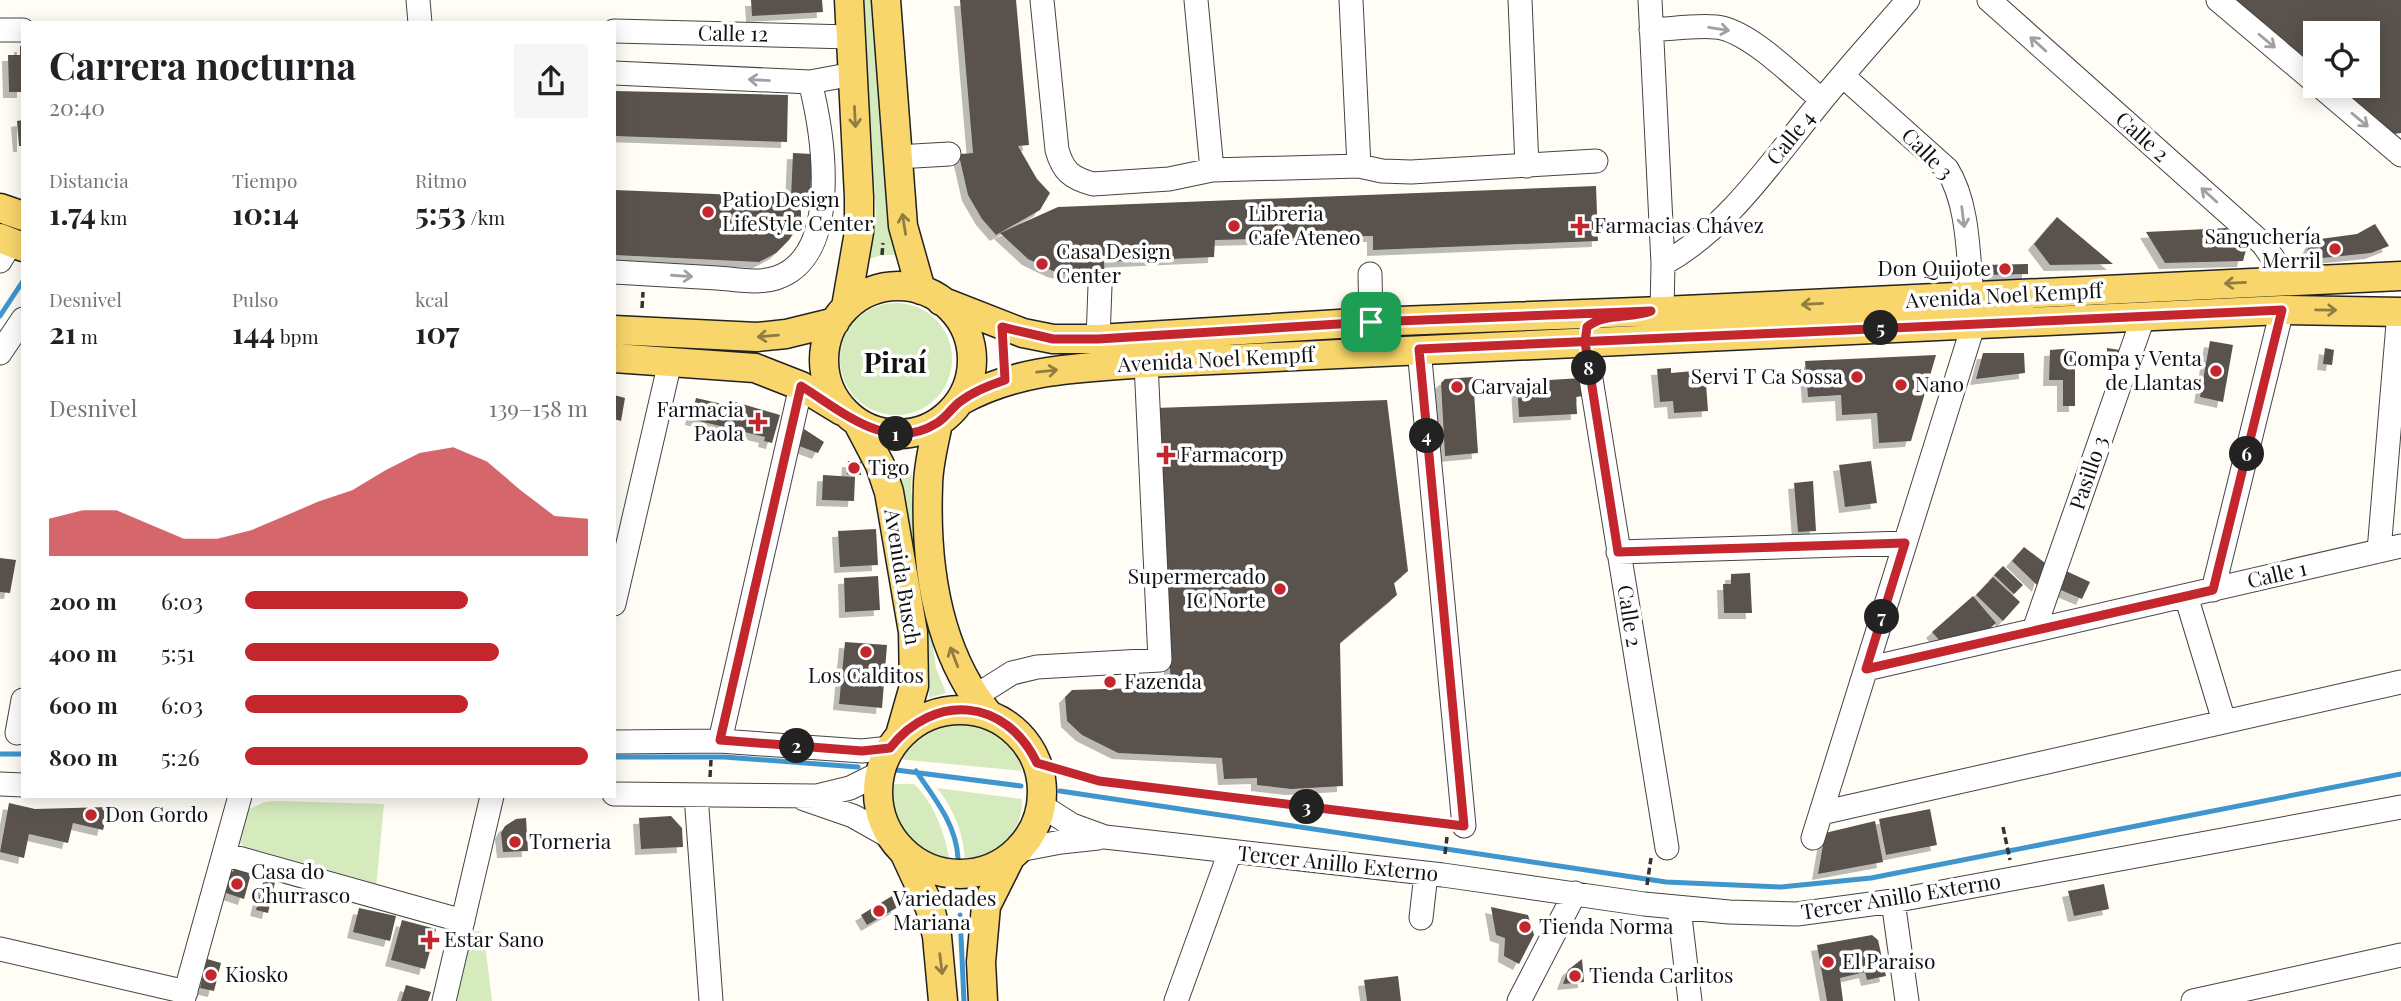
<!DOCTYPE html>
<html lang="es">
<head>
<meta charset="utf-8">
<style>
  body { margin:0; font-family:"Playfair Display",serif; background:#f6f6f6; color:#202124; height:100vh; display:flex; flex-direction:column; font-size:26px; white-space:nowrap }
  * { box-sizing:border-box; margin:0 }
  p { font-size:23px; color:#757577 }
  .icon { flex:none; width:38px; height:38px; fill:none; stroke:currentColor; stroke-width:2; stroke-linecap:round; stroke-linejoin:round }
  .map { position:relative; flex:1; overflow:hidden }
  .details { position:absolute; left:21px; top:21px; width:595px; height:777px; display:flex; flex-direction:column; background:#fff; border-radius:0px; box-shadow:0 4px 18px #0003 }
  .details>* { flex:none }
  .controls { position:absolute; left:2303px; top:21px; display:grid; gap:14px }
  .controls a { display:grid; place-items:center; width:77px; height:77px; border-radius:0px; background:#fff; box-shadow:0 4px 18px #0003; font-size:35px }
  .pin { position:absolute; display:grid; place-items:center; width:60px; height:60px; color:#fff; margin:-30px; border-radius:14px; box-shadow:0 4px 10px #0006 }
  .km { position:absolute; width:35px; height:35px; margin:-18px; border-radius:50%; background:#222; color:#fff; font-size:19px; line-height:35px; text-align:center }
  .round { display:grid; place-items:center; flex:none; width:74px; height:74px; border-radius:0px; background:#f6f6f6 }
  .overview { display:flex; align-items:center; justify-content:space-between; height:119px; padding:0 28px }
  h1 { font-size:38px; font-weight:700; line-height:52px }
  .figures { display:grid; grid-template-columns:repeat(3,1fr); gap:10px; height:119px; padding:7px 28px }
  .figures div { display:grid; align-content:center }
  .figures b { font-size:30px; font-weight:700 }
  .figures small { font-size:19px; font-weight:400 }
  .figures p { font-size:19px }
  .chart { height:196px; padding:14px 28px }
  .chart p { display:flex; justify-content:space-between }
  .chart svg { width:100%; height:126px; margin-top:7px; fill:#c4262e; opacity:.7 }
  ul { padding:0 28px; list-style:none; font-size:23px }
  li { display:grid; grid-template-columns:112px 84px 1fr; align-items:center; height:52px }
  li i { height:18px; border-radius:9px; background:#c4262e }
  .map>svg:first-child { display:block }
</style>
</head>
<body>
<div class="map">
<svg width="2401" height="1001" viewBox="0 0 2401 1001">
  <defs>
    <filter id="shadow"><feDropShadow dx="-6" dy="6" stdDeviation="0" flood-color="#0004"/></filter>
  </defs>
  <rect width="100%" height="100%" fill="#fffdf5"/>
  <path fill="#d5ebbd" d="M863,0h11l16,234 9,21h-17l-15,5 6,-19 3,-28z
    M840 359a56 56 0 1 1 112 0a56 56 0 1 1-112 0Z
    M895,470h17l-1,21 25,177 10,25 -17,5v-28l-27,-178z
    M958,723c35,3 55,12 64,48l-124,-12c10,-27 34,-33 60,-36z
    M892,784h22c21,20 31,50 36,78 -44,-7 -56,-36 -58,-78z
    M937,788l85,11c1,35 -26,56 -57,63 -1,-28 -11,-53 -28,-74z
    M276,801l108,3 -8,84 -127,-37 -12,-11 10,-30 18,-8z
    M480,931l4,5 8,65h-39l17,-69z"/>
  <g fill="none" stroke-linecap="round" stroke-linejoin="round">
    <path stroke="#3f96cf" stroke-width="5" d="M0,316l23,-35
      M0,754h23
      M614,757h110l134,10
      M896,770l125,16
      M916,771c19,28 40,53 42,87
      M1060,791l606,91 115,5 90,-9 530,-104
      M960,915l4,86"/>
  </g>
  <path fill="#5a524d" filter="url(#shadow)" d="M751,0h71l1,12 -71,4z
    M960,0h56l13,145 -11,1 19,33 13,14 -10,17 -44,25 -14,-16 -14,-24 -8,-35v-6l13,-1z
    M2234,0h167v133l-8,1 -57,-48h32v-53h-53v35z
    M20,46h3v46h-14l-1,-37h12z
    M614,91l174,4 -1,47 -173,-6z
    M23,120v26h-4l-2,-25z
    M793,153l19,1 -2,49h-9v19l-12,18 -13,13 -17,9 -145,-7v-65l177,7z
    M1596,186l2,55 -225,9v-14l-158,4 -1,17 -110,5 1,15 -30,-1 -22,-5 -25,-12 -28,-26 58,-26z
    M2057,217l56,47 -63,1 -16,-21z
    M2375,224l14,22 -18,7 -49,5 -15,-7 9,-18 4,6 37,-5z
    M2227,228l20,18 -4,15 -78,2 -19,-31z
    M2028,264v10l-45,1v-10z
    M2210,341l23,4 -10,57 -23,-5z
    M2107,348l13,2 1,11h-14z
    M2325,348l9,2 -2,15 -9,-1z
    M2063,349h12v57h-12v-26h-14l1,-30z
    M1983,353h41l1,20 -49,6z
    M1936,355l-25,86 -32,2 -2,-30 -35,2 -1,-20 -33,2 -3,-36z
    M1671,368v5l34,-3 3,41 -34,2 -1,-12 -13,1 -3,-33z
    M1473,377l5,76 -33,3 -4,-73 4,-4z
    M1582,378l1,18 -7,1 1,17 -58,3 -2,-35z
    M614,395l11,3 -4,23 -7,-2z
    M696,398l35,8 1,-5 48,14 -8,28 -8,-2 1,-4 -74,-18z
    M1387,400l21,171 -14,12 3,12 -57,48 3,143 -52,3 -34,-4v-7l-33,1 -2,-21 -104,-5 -36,-18 -15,-14 -2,-24 7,-7 99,-3 -16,-279z
    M804,429l20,13 -6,11 -19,-7z
    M848,461l13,1v13l-14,-1z
    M1871,461l6,42 -32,4 -6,-42z
    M823,475l32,2 -1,24 -32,-1z
    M1813,481l3,50 -18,1 -4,-49z
    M876,529l2,36 -38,2 -2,-36z
    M2024,547l21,16 -7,23 -26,-25z
    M0,558l16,2 -6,33 -10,-1z
    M2003,566l20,19 -9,9 -20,-19z
    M2064,570l26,12 -8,17 -26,-11z
    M1750,573l2,40h-28l-1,-29h8v-10z
    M878,576l2,34 -35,2 -1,-34z
    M1993,577l27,25 -17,19 -27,-26z
    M1973,596l23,27 -17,15 -5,-6 -10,8 -17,9 -15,-17z
    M845,642l42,3 -5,63 -43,-4z
    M9,803l26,6 74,-2 -6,23 -30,-7 -5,20 -39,-9 -5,24 -24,-6z
    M1930,809l7,36 -51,10 -7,-36z
    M671,816l11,12 1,19 -42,2 -2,-31z
    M526,818l2,33 -25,1 -2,-19 4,-7 11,-7z
    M1875,821l8,41 -65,12 7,-41z
    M239,866l13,4 -8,29 -21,-7 5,-17z
    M264,879l11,3 -7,31 -12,-3z
    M2104,884l5,25 -35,7 -6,-25z
    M892,896l6,11 -31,18 -6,-10z
    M1491,907l37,8 6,20 -15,29 -15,-8 1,-18 -9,-3z
    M359,908l37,8 -6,25 -37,-9z
    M402,920l34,9 -11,40 -34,-9z
    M1872,935l6,5 8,36 -19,4 -2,-8 -25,6 3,23h-16l-10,-56z
    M207,959l14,4 -7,28 -14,-3z
    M1582,959l2,23 -21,2 5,-14z
    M1398,976l3,25h-34l-3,-21z
    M406,985l25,7 -3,9h-27z"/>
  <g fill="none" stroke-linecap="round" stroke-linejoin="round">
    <g stroke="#444" stroke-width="25">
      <path id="minor" d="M418,0l2,23
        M1042,0l15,150c6,21 14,28 36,34l76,-5 43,-9 147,-4 23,5 29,1 185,-11
        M1196,0l16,170
        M1351,0l8,166
        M1520,0l7,166
        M1650,0l13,264 -1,47
        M1989,0l274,244 25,36
        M2218,0l97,82
        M0,30h23
        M1651,30c21,-1 44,-5 65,-3 33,3 80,52 106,73
        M614,31l237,6
        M614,73l196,9c13,51 33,174 -34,196 -18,6 -41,1 -59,0 -35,-2 -69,-4 -103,-6
        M1843,76l104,93c22,35 21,87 25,128
        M810,82l43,-8
        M2320,86l81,69
        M897,157l52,-3
        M0,261l11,-18
        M1663,264c64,-35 109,-103 155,-159 29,-36 60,-70 90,-105
        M1370,274l1,48
        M1098,339l2,-53
        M1585,342l82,506
        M1419,349l45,477
        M0,353l23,-34
        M2379,551l20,-239
        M1618,552l287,-9
        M2213,590l69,-280
        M2186,596l38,125
        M614,604l56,-242
        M2034,630l110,-315
        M1866,669l535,-123
        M974,697l38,-24 25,-6 123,-7 -14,-297
        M17,733l6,-33
        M720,741l81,-355
        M614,742l106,-1 142,10 28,-3
        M0,784l23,1
        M614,794l203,2 33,-8 30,-15
        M696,795l15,206
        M804,799l49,17 39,22
        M1042,806l30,19 33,12 338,38 201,29 85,8 68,2 96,-13 508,-94
        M1821,813l580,-131
        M1813,838l161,-515
        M1019,850l42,-8 37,-4
        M224,854l239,67
        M1893,901l14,100
        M1679,908l11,93
        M1421,918l5,-44
        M0,949l186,43
        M183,1001l57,-205
        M444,1001l48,-205
        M1176,1001l54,-149
        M1519,1001l56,-108
        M2193,1001l208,-46"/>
    </g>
    <g stroke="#222" stroke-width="31">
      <path id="major" d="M886,0l17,226 18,64
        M0,208l23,8
        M0,238l23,9
        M824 360a74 74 0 1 1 148 0a74 74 0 1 1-148 0Z
        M941,301l82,32 30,6h45l273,-17 291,-11 739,-35
        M846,307l13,-75v-35l-10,-197
        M614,330l143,7 29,-3 49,-12
        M614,358l141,10 46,18 41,25
        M960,401c59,-33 120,-33 186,-38l1136,-53 119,2
        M858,423l22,42 9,27 24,140 1,54 -14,49
        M938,423c-4,21 -10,42 -10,63 -3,80 9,166 61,229
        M878 792a82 82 0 1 1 164 0a82 82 0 1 1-164 0Z
        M905,854l25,54 7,28 6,65
        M983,1001l-2,-39 5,-56 24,-48"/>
    </g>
    <path stroke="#333" stroke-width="3.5" stroke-dasharray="7 3.5" stroke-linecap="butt" d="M882,255l1,-12
      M642,308l1,-16
      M1037,763l62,18 344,43
      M710,777l1,-17
      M2003,827l7,33
      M1445,854l2,-17
      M1647,885l4,-27"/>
    <use href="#minor" stroke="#fff" stroke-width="23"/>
    <use href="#major" stroke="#f9d66b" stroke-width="28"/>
  </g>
  <defs><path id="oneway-shaft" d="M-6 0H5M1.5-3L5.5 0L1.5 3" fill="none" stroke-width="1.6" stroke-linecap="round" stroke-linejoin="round" transform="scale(1.75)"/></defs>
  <g stroke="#a0a0a0">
    <use href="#oneway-shaft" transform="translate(1719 29) rotate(9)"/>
    <use href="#oneway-shaft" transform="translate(2267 41) rotate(40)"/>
    <use href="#oneway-shaft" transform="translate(2038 44) rotate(-138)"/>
    <use href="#oneway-shaft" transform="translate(759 80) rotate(-177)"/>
    <use href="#oneway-shaft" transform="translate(2360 120) rotate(40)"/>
    <use href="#oneway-shaft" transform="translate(2209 195) rotate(-138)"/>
    <use href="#oneway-shaft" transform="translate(1963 217) rotate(83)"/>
    <use href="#oneway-shaft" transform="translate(682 276) rotate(4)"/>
  </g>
  <g stroke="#917d42">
    <use href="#oneway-shaft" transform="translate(855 117) rotate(87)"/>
    <use href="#oneway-shaft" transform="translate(904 224) rotate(-99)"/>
    <use href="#oneway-shaft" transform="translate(2235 283) rotate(177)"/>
    <use href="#oneway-shaft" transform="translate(1812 304) rotate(177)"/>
    <use href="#oneway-shaft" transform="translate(2326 310) rotate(1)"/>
    <use href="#oneway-shaft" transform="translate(768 336) rotate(175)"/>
    <use href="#oneway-shaft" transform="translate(1047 371) rotate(-6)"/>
    <use href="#oneway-shaft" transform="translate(954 657) rotate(-111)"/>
    <use href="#oneway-shaft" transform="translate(941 964) rotate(83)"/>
  </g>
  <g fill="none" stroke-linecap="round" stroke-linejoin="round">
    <g stroke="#fff" stroke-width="14">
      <path id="route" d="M1371,322l-273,17h-45l-51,-12 3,53c-15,5 -31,11 -44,21 -9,6 -14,16 -24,22 -49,31 -95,-12 -136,-37l-81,354 142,11 28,-3c44,-56 116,-50 147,15l62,18 365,45 -45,-477c288,-11 575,-27 863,-39l-69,280 -347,79 39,-126 -287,9 -33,-210 2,-15c17,-14 43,-8 64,-16l-280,11"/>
    </g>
    <use href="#route" stroke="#c4262e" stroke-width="9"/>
  </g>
  <g fill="#c4262e" stroke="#fff" stroke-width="2.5">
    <circle cx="708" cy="212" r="7"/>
    <circle cx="1234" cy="226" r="7"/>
    <path d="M1576.5 215.5h7v7h7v7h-7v7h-7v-7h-7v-7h7z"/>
    <circle cx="2335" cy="249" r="7"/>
    <circle cx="1042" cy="264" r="7"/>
    <circle cx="2005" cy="269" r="7"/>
    <circle cx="2216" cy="371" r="7"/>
    <circle cx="1857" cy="377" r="7"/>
    <circle cx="1901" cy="385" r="7"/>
    <circle cx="1457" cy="387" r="7"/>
    <path d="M754.5 411.5h7v7h7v7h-7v7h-7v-7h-7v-7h7z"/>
    <path d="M1162.5 444.5h7v7h7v7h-7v7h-7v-7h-7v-7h7z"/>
    <circle cx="854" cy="468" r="7"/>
    <circle cx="1280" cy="589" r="7"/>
    <circle cx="866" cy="652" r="7"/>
    <circle cx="1110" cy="682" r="7"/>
    <circle cx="91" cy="815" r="7"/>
    <circle cx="515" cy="842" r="7"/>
    <circle cx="237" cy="884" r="7"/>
    <circle cx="879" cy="911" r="7"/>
    <circle cx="1525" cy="927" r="7"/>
    <path d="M426.5 929.5h7v7h7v7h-7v7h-7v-7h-7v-7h7z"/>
    <circle cx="1828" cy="962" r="7"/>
    <circle cx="211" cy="975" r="7"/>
    <circle cx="1575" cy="976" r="7"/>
  </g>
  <g text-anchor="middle" stroke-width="7" stroke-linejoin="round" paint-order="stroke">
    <g font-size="21" fill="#111" stroke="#fff">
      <text transform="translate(733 34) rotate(1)" y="7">Calle 12</text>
      <text transform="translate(2142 137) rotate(42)" y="7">Calle 2</text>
      <text transform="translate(1791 138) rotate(-51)" y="7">Calle 4</text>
      <text transform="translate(1927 154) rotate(45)" y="7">Calle 3</text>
      <text transform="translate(2004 296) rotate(-3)" y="7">Avenida Noel Kempff</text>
      <text transform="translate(1216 360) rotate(-3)" y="7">Avenida Noel Kempff</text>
      <text transform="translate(2089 473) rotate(-71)" y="7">Pasillo 3</text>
      <text transform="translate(2277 575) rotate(-13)" y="7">Calle 1</text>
      <text transform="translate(902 577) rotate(81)" y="7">Avenida Busch</text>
      <text transform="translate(1629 616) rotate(81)" y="7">Calle 2</text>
      <text transform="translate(1338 864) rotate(6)" y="7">Tercer Anillo Externo</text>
      <text transform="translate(1901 897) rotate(-9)" y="7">Tercer Anillo Externo</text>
    </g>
    <g font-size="21" fill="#111" stroke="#fff" text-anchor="start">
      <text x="722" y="207">Patio Design<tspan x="722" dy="24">LifeStyle Center</tspan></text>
      <text x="1248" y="221">Libreria<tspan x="1248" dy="24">Cafe Ateneo</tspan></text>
      <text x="1594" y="233">Farmacias Chávez</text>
      <text x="2321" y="244" text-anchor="end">Sanguchería<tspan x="2321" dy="24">Merril</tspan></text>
      <text x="1056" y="259">Casa Design<tspan x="1056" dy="24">Center</tspan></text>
      <text x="1991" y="276" text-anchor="end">Don Quijote</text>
      <text x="2202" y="366" text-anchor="end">Compa y Venta<tspan x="2202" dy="24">de Llantas</tspan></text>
      <text x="1843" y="384" text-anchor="end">Servi T Ca Sossa</text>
      <text x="1915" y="392">Nano</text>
      <text x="1471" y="394">Carvajal</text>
      <text x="744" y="417" text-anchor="end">Farmacia<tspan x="744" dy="24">Paola</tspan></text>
      <text x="1180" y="462">Farmacorp</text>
      <text x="868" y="475">Tigo</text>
      <text x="1266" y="584" text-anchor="end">Supermercado<tspan x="1266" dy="24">IC Norte</tspan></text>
      <text x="866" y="683" text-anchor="middle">Los Calditos</text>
      <text x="1124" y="689">Fazenda</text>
      <text x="105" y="822">Don Gordo</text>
      <text x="529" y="849">Torneria</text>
      <text x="251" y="879">Casa do<tspan x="251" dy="24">Churrasco</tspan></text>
      <text x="893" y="906">Variedades<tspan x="893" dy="24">Mariana</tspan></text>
      <text x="1539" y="934">Tienda Norma</text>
      <text x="444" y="947">Estar Sano</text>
      <text x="1842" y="969">El Paraiso</text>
      <text x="225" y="982">Kiosko</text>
      <text x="1589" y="983">Tienda Carlitos</text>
    </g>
    <g font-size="28" font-weight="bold" fill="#111" stroke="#fff">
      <text x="895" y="373">Piraí</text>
    </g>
  </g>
</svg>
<div class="controls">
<a><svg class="icon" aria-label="locate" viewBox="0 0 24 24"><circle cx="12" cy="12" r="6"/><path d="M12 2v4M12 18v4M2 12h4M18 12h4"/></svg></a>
</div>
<div class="pin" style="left:1371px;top:322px;background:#1e9e55"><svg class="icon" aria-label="arrive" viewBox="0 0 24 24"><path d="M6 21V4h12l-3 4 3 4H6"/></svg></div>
<b class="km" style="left:896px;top:434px">1</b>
<b class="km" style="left:797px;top:746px">2</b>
<b class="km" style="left:1307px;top:807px">3</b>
<b class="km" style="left:1427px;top:436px">4</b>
<b class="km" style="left:1881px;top:328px">5</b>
<b class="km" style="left:2247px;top:454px">6</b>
<b class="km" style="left:1882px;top:617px">7</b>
<b class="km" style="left:1589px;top:368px">8</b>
<section class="details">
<div class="overview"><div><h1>Carrera nocturna</h1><p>20:40</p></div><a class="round"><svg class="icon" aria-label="share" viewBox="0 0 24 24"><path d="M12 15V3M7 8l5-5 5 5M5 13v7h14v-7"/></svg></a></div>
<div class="figures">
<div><p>Distancia</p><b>1.74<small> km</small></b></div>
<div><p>Tiempo</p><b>10:14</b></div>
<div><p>Ritmo</p><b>5:53<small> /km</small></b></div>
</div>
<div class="figures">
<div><p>Desnivel</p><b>21<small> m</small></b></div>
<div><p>Pulso</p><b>144<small> bpm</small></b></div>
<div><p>kcal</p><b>107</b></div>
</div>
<div class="chart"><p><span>Desnivel</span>139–158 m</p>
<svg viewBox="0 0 160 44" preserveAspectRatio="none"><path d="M0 44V31L10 28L20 28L30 33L40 38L50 38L60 35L70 30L80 25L90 21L100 14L110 8L120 6L130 11L140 21L150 30L160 31V44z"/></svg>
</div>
<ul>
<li><b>200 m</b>6:03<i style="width:65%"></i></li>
<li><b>400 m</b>5:51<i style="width:74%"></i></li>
<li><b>600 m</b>6:03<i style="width:65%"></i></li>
<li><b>800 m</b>5:26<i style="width:100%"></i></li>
</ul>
</section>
</div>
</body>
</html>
